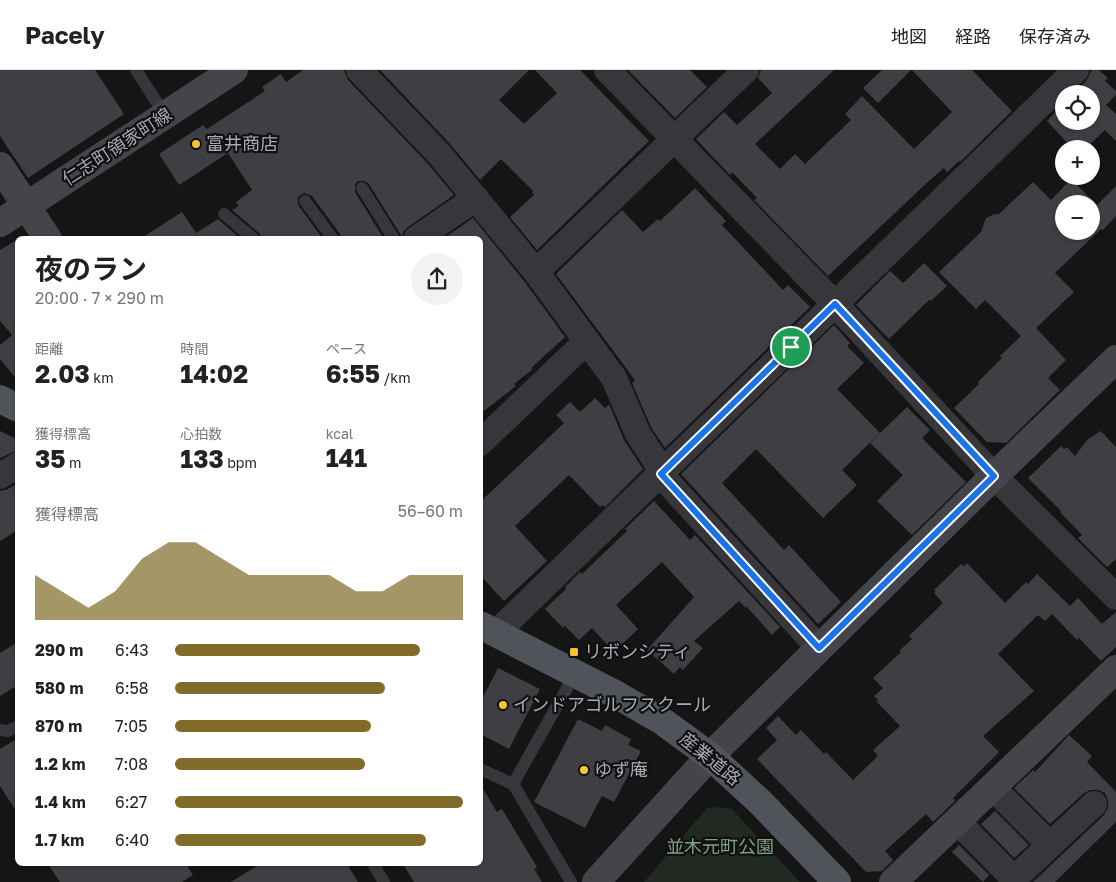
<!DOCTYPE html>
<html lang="ja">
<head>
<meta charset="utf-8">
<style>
  body { margin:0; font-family:"Golos Text","Noto Sans JP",sans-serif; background:#f2f2f2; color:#222; height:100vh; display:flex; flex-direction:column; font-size:19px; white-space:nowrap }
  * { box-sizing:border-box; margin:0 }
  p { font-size:16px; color:#767676 }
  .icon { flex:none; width:28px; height:28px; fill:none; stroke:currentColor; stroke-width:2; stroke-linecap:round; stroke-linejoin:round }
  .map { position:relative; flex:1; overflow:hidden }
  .sheet { position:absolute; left:15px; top:166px; width:468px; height:630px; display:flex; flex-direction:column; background:#fff; border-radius:8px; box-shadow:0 1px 4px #0004 }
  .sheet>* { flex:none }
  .tools { position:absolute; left:1055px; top:15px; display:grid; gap:10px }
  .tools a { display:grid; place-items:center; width:45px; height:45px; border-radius:50%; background:#fff; box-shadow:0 1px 4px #0004; font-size:25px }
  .pin { position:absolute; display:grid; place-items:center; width:42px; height:42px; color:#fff; margin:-21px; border:2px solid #fff; border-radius:50%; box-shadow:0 1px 5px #0007 }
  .round { display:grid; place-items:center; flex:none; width:52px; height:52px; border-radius:26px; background:#f2f2f2 }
  .overview { display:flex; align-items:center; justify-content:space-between; height:85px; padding:0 20px }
  h1 { font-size:28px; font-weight:700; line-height:38px }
  .stats { display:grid; grid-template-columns:repeat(3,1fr); gap:8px; height:85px; padding:5px 20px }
  .stats div { display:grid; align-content:center }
  .stats b { font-size:25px; font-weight:700 }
  .stats small { font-size:14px; font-weight:400 }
  .stats p { font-size:14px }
  .chart { height:140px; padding:10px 20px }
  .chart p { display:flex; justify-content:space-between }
  .chart svg { width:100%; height:90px; margin-top:5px; fill:#806b28; opacity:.7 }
  ul { padding:0 20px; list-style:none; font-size:16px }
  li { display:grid; grid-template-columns:80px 60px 1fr; align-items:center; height:38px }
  li i { height:12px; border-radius:6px; background:#806b28 }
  header { display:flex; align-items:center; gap:30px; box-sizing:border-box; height:70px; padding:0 25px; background:#fff; border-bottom:1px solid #e0e0e0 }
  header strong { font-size:24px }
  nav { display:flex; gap:28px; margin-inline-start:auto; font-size:18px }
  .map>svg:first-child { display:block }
</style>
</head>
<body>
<header>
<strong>Pacely</strong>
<nav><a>地図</a><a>経路</a><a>保存済み</a></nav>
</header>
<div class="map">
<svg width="1116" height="812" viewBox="0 0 1116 812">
  <rect width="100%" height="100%" fill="#151516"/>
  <path fill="#212922" d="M715,737l17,2 68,73h-156l63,-74z"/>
  <path fill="#3f3f43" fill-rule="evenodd" d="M0,0h95l29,44 -96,64 -28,-42z
    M303,0h41l4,10 81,85 25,30 -46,32 -5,5 -1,5 -33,-53 -4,-3h-7l-3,4v7l29,47h-43l-1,-5 -28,-38 -8,-3 -6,4v8l25,34h-61l-3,-6 -27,-23 7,-4 -3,-4 16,-12 -24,-37 -49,32 -20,-31 44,-29 4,4 58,-38 -3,-4 19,-13 5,8z
    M380,0h149l-30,30 25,24 33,-31 -22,-23h45l69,71 -112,109 -27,-33 24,-22 -2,-3 1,-1 -32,-32 -21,21 -29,-35z
    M628,0h62l17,17 -32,31z
    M761,0h73l-79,74 25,25 15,-15 10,10 46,-44 -6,-6 17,-18 52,53 38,-37 -40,-42h60l40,41 -52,51 -1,-1 -12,11 -3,-4 -14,12 -102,96 -74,-76 3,-2 -25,-26 -2,3 -34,-36 28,-27 13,13 35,-32 -14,-15z
    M882,0h29l-33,33 -15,-15z
    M1092,0h7l9,8 -3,3 11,10v4l-10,10 10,9v27l-11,-11 -20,19h-12l-26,-28 17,-18v18h27v-27h-18l13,-13z
    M1071,109l26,26 19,-19v30l-13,14 -2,-1 -46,44 19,19 -38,36 30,32 -18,18 12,12 -54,53 -19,-1 -33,-34 25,-24 -1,-2 24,-24 -2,-2 21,-20 -36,-36 -9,9 -37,-37 42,-40 5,-14 9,-4h4l34,-32 18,18zM1064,134h27v27h-27z
    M695,118l31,33 -4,4 61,65 5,-5 22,22 -145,141 -14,-21 -19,-44 3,-3 -79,-106 66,-64 21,22 15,-13 2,2z
    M182,142l14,21 22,-14 23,20h-101z
    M473,148l51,63 41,56 -34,31 2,1 -19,15 2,2 -36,28v-175h-37z
    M18,169v142l-18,-22v-14l12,-10 -12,-14v-71z
    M924,193l23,23 -16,15 -2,-1 -40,39 -33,-34 34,-34 13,12z
    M834,255l16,18 -3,3 17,17 -27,26 43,44 -38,37 15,15 -34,33 -67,-69 -34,34 62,67 5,-5 52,57 -23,22 -137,-150z
    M595,328l10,10 4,-4 15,36 19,29 -38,38 -2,-2 -3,2 -31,-32 -54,51 32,35 -43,40 -24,-26v-73l84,-79 -8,-8 14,-13 10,10z
    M907,337l23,23 -8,8 44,44 -54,53 -35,-34 26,-26 -33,-32z
    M0,361l18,9v10l-18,8z
    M1101,361l15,16v112l-9,8 -29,-29 4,-3 -22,-23 1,-1 -33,-33 33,-32 3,3 3,-2 8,9 13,-17z
    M18,413v47l-18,11v-50l8,-2z
    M654,431l36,39 5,-5 85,92 -8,8 -25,-28 -1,1 -7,-7 -45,40 9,7 -20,22 -3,-3 -6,7 -27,-24 47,-53 -32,-35 -46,43 22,24 -24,23 -22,-24 -13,12 -14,-14 -2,2 -18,-19 21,-20 -1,-2 15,-15 2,2 45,-43 -2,-2z
    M967,493l38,40 21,-21 2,2 9,-10 33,32 8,-8 24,26 14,-12v35l-15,14 -22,-23 -2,2 -25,-26 -7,7 -7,-6 -40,39 36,37 -51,45 16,16 -46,46 2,3 -22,21 -7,-8 -41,37 8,9 -11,11 -16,1 -109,-113 20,-19 -11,-12 12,-12 18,19 5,-5 23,24 2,-2 27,28 25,-24 -5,-6 27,-24 -24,-25 2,-1 -4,-4 9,-8 -10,-10 28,-26 -2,-1 13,-12 -3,-3 34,-33 -9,-10 2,-1 -2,-2 27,-26 3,2z
    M18,572v43l-18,11v-43z
    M498,598l42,21 -31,60 -29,-15v-31z
    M578,649l24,12 3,-6 26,14 -3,6 13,6 -27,51 -12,-6 -17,32 -51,-26z
    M1069,665l23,21 -5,6 29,30v30l-61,60h-22l71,-67 4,-7v-8l-3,-7 -7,-3h-8l-6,3 -34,31 -36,-36 19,-18 2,2z
    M18,668v76l-18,-28v-37z
    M480,714l17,28 5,-3 35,58 -3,2 8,13h-128l-11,-18h77z
    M995,741l34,34 -15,13 -33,-34z
    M959,775l30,30 -6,7 -31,-30z
    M48,794h138l7,11 -11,7h-122z
    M260,794h87l11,18h-127z"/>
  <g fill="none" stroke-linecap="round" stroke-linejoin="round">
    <path stroke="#36363b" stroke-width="12" d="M136,0l29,45
      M362,118l32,51
      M305,131l28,38
      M224,144l30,25
      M0,660l8,1 10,-5
      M480,699l33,15 58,98
      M513,714l62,-110
      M373,794l11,18"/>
    <path stroke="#36363b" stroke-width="26" d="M359,0l81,85 96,117 78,106 24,56 19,29 4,12 158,173
      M607,0l228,234 159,172 122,121
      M416,169l60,-41
      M536,202l210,-202
      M480,373l107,-102
      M0,406l18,-11
      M496,563l580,-563
      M992,717l58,58
      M957,751l57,58 80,-75"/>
    <path stroke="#43454b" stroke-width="28" d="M0,96l48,73
      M0,153l234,-153
      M596,812l114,-126 284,-280 122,-117
      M893,812l223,-213"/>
    <path stroke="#51535b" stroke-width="28" d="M0,329l18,9
      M480,555l137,70 45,26 48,35 50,46 77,80"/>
  </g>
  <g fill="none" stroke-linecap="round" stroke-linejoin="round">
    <g stroke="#fff" stroke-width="10">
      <path id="route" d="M835,234l159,172 -175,172 -158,-174z"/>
    </g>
    <use href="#route" stroke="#1a73e8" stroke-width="6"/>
  </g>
  <g fill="#f4c52f" stroke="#101011" stroke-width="2">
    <circle cx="196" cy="74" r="5"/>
    <rect x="569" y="577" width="10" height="10" rx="2.5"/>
    <circle cx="503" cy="635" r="5"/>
    <circle cx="584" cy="700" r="5"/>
  </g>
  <g text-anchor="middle" stroke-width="4.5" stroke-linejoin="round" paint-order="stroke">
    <g font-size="18" fill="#a6aab7" stroke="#101011" text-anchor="start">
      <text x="206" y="80">富井商店</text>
      <text x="584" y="588">リボンシティ</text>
      <text x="513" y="641">インドアゴルフスクール</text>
      <text x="594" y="706">ゆず庵</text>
    </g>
    <g font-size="18" fill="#a6aab7" stroke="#101011">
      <text transform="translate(117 77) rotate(-33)" y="6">仁志町領家町線</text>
      <text transform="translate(710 689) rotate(39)" y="6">産業道路</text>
    </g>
    <g font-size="18" fill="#7da283" stroke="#101011">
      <text x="720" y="783">並木元町公園</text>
    </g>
  </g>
</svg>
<div class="tools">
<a><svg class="icon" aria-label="locate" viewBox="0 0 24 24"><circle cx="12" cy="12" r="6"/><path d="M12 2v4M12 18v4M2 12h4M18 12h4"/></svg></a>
<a>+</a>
<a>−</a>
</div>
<div class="pin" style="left:791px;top:277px;background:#1e9e55"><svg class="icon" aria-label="arrive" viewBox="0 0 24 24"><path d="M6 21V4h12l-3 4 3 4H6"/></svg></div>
<section class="sheet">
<div class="overview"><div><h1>夜のラン</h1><p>20:00 · 7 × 290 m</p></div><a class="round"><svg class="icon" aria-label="share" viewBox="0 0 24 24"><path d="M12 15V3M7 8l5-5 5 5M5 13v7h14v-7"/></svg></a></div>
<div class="stats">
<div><p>距離</p><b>2.03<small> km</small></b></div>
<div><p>時間</p><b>14:02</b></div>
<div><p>ペース</p><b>6:55<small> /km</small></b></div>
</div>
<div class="stats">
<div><p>獲得標高</p><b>35<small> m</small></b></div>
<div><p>心拍数</p><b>133<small> bpm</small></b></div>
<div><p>kcal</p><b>141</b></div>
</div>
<div class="chart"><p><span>獲得標高</span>56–60 m</p>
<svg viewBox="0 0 160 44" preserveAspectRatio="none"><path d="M0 44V22L10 30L20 38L30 30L40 14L50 6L60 6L70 14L80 22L90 22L100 22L110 22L120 30L130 30L140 22L150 22L160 22V44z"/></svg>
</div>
<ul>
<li><b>290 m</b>6:43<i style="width:85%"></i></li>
<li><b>580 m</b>6:58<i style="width:73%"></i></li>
<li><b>870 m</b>7:05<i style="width:68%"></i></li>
<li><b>1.2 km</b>7:08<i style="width:66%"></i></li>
<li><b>1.4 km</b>6:27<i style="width:100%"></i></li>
<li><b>1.7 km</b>6:40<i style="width:87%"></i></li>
</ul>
</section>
</div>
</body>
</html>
